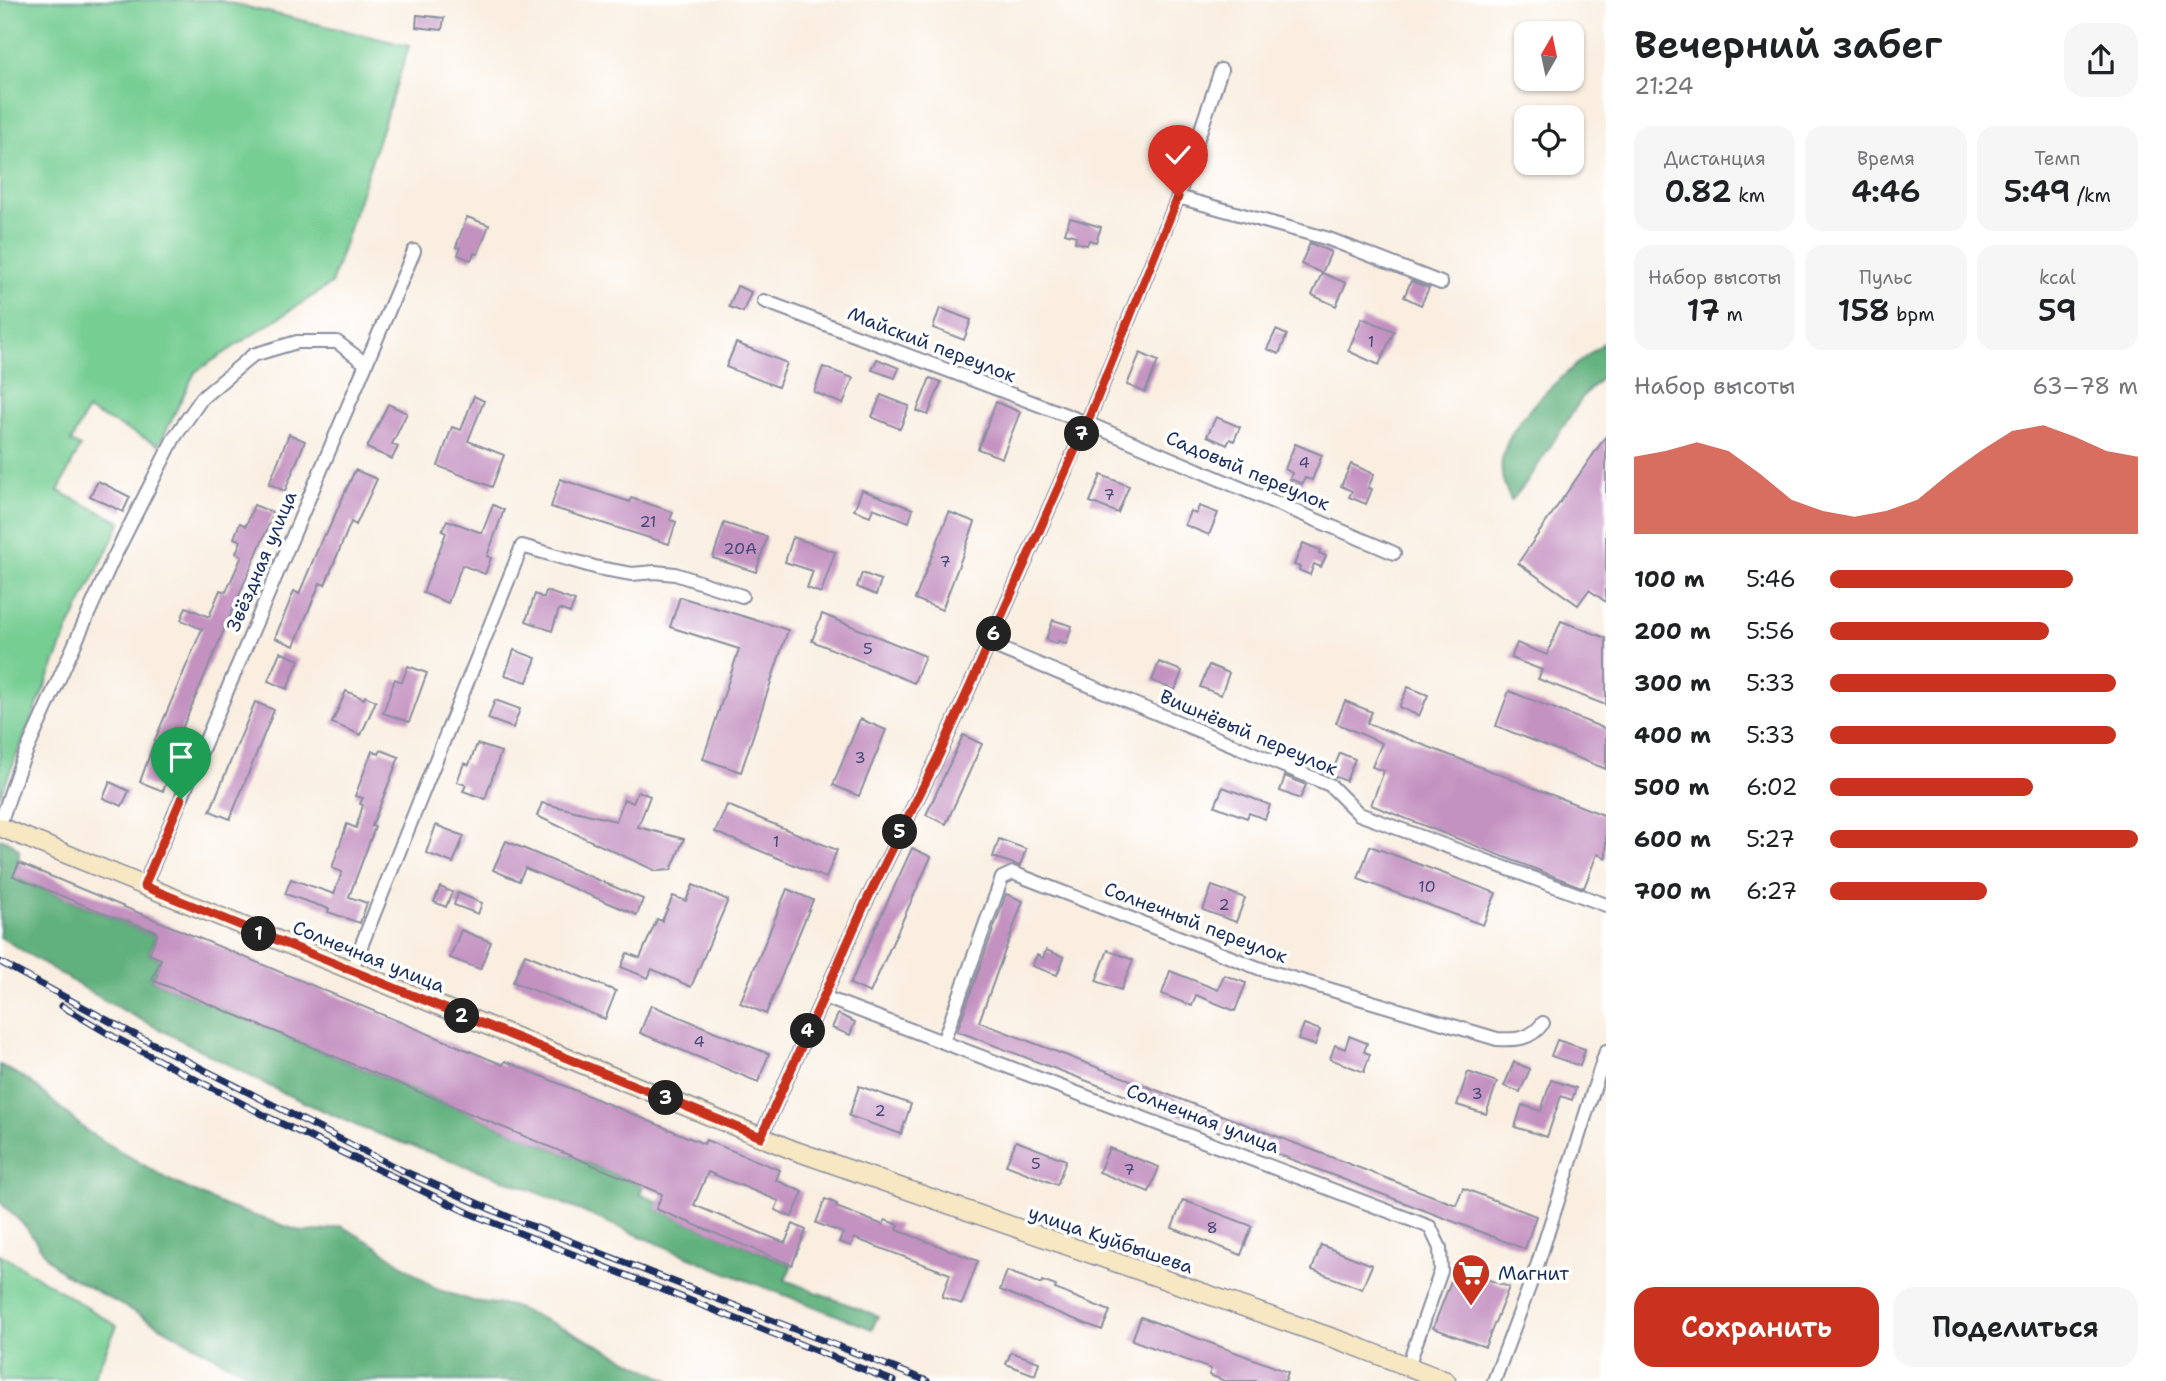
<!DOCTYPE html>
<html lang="ru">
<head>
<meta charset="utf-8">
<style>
  body { margin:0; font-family:"Shantell Sans",sans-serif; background:#f6f6f6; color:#202124; height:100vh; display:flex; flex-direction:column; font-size:26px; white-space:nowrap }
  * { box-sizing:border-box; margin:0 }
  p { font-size:23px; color:#757577 }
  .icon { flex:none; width:38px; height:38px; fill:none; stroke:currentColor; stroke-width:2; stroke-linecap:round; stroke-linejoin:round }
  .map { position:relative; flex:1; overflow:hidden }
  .side { display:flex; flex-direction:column; background:#fff; width:560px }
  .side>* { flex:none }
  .needle { width:46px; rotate:9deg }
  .controls { position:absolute; left:1514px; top:21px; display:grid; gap:14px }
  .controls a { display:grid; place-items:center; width:70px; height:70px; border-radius:14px; background:#fff; box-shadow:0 2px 5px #0004; font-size:35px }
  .pin { position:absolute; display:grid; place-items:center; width:60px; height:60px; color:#fff; margin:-72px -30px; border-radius:50% 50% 50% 0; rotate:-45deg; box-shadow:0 0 7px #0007 }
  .pin .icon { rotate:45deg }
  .km { position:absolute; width:35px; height:35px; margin:-18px; border-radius:50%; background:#222; color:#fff; font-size:19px; line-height:35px; text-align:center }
  .round { display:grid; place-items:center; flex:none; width:74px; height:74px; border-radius:21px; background:#f6f6f6 }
  .overview { display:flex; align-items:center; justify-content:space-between; height:119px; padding:0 28px }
  h1 { font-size:38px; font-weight:600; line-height:52px }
  .metrics { display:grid; grid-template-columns:repeat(3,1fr); gap:10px; height:119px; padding:7px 28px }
  .metrics div { display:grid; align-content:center; border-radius:18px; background:#f6f6f6; text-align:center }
  .metrics b { font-size:30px; font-weight:600 }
  .metrics small { font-size:19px; font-weight:400 }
  .metrics p { font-size:19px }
  .chart { height:196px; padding:14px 28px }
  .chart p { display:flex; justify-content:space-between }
  .chart svg { width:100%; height:126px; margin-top:7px; fill:#c8321e; opacity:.7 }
  .cta { display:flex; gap:14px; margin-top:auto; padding:14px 28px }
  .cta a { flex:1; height:80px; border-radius:21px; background:#c8321e; color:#fff; font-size:28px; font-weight:600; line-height:80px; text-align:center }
  .cta a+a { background:#f6f6f6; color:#202124 }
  ul { padding:0 28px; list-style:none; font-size:23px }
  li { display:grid; grid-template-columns:112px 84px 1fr; align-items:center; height:52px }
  li i { height:18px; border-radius:9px; background:#c8321e }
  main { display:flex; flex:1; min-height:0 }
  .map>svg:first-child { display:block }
</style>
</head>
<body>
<main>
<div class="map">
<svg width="1606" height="1381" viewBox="0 0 1606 1381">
  <rect width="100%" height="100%" fill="#fff"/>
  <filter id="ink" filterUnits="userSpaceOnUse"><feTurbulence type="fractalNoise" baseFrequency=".0143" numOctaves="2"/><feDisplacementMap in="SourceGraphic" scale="14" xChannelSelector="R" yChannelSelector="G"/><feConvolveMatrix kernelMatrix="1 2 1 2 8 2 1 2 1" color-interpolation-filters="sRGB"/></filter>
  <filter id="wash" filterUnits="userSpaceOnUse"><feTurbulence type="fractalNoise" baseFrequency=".00686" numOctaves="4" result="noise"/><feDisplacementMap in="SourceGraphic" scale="28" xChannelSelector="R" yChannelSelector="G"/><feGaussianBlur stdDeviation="1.57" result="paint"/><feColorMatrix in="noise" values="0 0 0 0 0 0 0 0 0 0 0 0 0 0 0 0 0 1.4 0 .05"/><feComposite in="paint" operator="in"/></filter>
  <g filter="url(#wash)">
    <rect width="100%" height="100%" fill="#f9eee0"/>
    <path fill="#76ce93" stroke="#487e78" stroke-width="2" d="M0,0h217l192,46 -78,238 -136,88 -36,73 -72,-35 -16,32 9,5 -22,44 63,31 -52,106 -69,168z
      M0,1254l117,72 -25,55h-92z"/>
    <path fill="#60b17d" stroke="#3e706e" stroke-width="2" d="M1606,341v32l-22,22 -57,87 -16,19c-3,-8 -8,-17 -9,-26 -8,-49 70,-107 104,-134z
      M0,838l12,5 7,7v13l-5,13 142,59 -7,19 12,5 -9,21 491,206 -3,8 19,8 -2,7 135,56 -7,15 93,36 -6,13 -147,-57 -201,-85 -162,-59 -83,-37 -172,-89 -107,-65z
      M0,1065l28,15 60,52 83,49 54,25 78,26 19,-1 19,-5 34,19 61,44 37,12 38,5 55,23 104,52h-405l-36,-17 -166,-91 -14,-13 -23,-33 -26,-25z"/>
    <g id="blocks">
      <path fill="#c492c1" d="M417,15l27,3 -2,12 -26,-3z
        M467,217l22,8 -11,29 -4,-1 -3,7 -13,-5 2,-7 -4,-1z
        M1070,218l31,9 -5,15 -7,-2 -2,5 -12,-3 1,-6 -11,-3z
        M1310,243l21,9 -9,21 -21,-9z
        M1322,273l24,10 -10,23 -24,-11z
        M1411,281l18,7 -8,17 -17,-8z
        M737,286l14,6 -8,20 -14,-5z
        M940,308l31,12 -7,20 -31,-12z
        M1362,318l32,13 -15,34 -31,-14z
        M1276,330l11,5 -8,19 -12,-5z
        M736,343l51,20 -9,24 -52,-20z
        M1140,353l18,8 -13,31 -18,-7z
        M877,359l22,9 -4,10 -23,-8z
        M823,367l30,11 -10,26 -29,-12z
        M930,378l11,4 -13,33 -11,-4z
        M881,395l28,11 -9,23 -28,-12z
        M474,396l10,5 -16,40 36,14 -12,32 -54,-21 14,-39 9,3z
        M996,402l24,10 -18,46 -24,-9z
        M388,404l19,9 -15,31 6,3 -6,12 -25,-11z
        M1216,417l24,10 -6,14 -4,-2 -3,6 -20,-9z
        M289,434l16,7 -20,50 -16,-7z
        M1606,436v166l-17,-12 -11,15 -60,-42z
        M1295,444l27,11 -10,25 -7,-2 -3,6 -12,-5 2,-6 -7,-4z
        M1351,464l23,10 -6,14 4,1 -6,15 -17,-7 3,-6 -11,-5z
        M355,470l22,9 -21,46 -5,-3 -26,63 -5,-2 -26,63 -19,-8 19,-47 5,3 25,-60 2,1z
        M1101,475l28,11 -11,27 -28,-11z
        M560,479l70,23 1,-4 42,14 -3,8 6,2 -7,22 -118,-37z
        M98,481l32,16 -7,15 -33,-16z
        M862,490l51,19 -4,13 -36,-14 -3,8 -16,-6z
        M254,505l20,8 -99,232 -8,22 5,2 -9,22 -23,-9 16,-45 46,-108 -21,-9 5,-13 23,10 11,-27 6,2 16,-36 -6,-3 5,-12 -7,-3 6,-15 6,3z
        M493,505l11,5 -17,46 4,2 -6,16 -23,-9 -14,38 -25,-10 23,-60 -4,-2 5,-11 35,13z
        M1199,506l19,7 -9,22 -24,-10 5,-14 6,3z
        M949,512l26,10 -33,88 -27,-11z
        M724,523l43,14 -11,35 -43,-14z
        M793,537l42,15 -14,41 -14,-5 6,-17 -28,-9z
        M1303,543l17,7 -1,3 7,3 -5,11 -7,-3 -4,11 -11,-5 1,-3 -6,-2z
        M862,573l19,7 -5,15 -19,-8z
        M546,591l29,10 -5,12 -11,-4 -7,22 -26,-10 9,-27 9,4z
        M680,597l108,33 -47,142 -38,-13 36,-110 -69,-22z
        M822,614l103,42 -11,27 -102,-42z
        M1053,620l19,6 -6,18 -8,-3 -1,3 -11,-4z
        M1561,621l45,17v67l-68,-26 4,-9 -31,-12 6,-15 30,12z
        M514,650l22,8 -9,24 -22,-7z
        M280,652l19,8 -12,29 -19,-8z
        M1159,662l23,9 -7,19 -23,-9z
        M1209,665l20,8 -8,22 -21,-8z
        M408,666l19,7 -18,49 -26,-9 12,-34 7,3z
        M1408,687l20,8 -9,21 -20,-9z
        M346,691l18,8 1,-3 11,5 -15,34 -29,-12z
        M1509,691l97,38v40l-110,-43z
        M495,700l25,9 -7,19 -25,-9z
        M1345,701l27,11 -5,11 239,93v42l-9,-4 -13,34 -213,-83 13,-34 -12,-4 10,-24 -46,-20z
        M255,702l19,8 -44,109 -20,-8z
        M860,719l26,11 -27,66 -26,-11z
        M963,735l19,9 -36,80 -20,-9z
        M477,744l24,8 -16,47 -22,-8 3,-6 -9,-3 7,-19 5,2z
        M381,750l18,7 -27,69 3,1 -26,70 18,6 -7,20 -32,-11 1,-3 -44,-15 6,-15 43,15 8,-22 -10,-4 15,-44 9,4 7,-23 -3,-1 3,-6 -8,-2 17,-45 7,3z
        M1340,753l15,6 -9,22 -15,-6z
        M1285,776l21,9 -6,14 -20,-8z
        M110,782l19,9 -7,15 -19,-8z
        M1223,787l47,18 -5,14 -16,-6 -2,5 -32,-12z
        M638,791l12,5 -12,31 46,12 -13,31 -15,1 -119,-55 5,-13 74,18 8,-22 9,4z
        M727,805l110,45 -11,28 -111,-46z
        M436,825l28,11 -11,27 -27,-10z
        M999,839l27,10 -6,17 -27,-9z
        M506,841l137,58 -6,16 -112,-47 -6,13 -26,-11z
        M1370,846l126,47 -13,32 -125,-46z
        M912,848l19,9 -61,136 -20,-9z
        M19,863l484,202 2,-4 199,83 2,-4 74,30 -4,10 27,12 -11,25 -17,-7 4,-9 -71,-29 -14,33 91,38 8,-19 13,6 -14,35 -136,-56 6,-15 -510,-214 9,-21 -12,-5 8,-19 -144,-59z
        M693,885l35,15 -37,87 -39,-18 -4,9 -27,-11 6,-14 13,5 17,-39 5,2 11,-25 13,5z
        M1212,886l33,12 -9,24 -33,-12z
        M440,887l12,5 -6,15 -12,-5z
        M787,889l26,11 -47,114 -26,-11z
        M458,893l24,10 -4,11 -24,-9z
        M1006,894l17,7 -44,121 477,183 7,-17 73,28 -11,33 -568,-218z
        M461,930l30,12 -11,27 -30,-11z
        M1046,950l18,7 -7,18 -25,-9 5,-11 6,3z
        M1108,950l25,10 -12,30 -25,-9z
        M525,954l91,37 -11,28 -92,-37z
        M1170,971l48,19 6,-15 22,8 -11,28 -39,-16 -4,11 -30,-12z
        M651,1005l118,49 -11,28 -118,-49z
        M838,1014l17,8 -5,13 -18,-7z
        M1304,1024l16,6 -5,15 -17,-5z
        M1349,1036l18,7 -3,9 6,2 -6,18 -34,-13 5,-14 10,4z
        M1557,1040l28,9 -5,17 -29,-10z
        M1514,1062l16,7 -10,23 -16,-6z
        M1468,1072l29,10 -11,32 -29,-9z
        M1551,1080l25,8 -4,12 -11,-4 -14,41 -32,-10 7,-22 19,6z
        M859,1086l52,18 -10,30 -52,-18z
        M1016,1141l50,19 -9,25 -51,-20z
        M1109,1148l50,19 -10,25 -50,-20z
        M825,1199l12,5 -1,3 47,18 2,-5 14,5 -2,5 81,31 -16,43 -20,-7 8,-23 -96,-36 -3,8 -12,-4 4,-9 -27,-10z
        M1183,1200l69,26 -11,29 -69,-27z
        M1321,1245l51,20 -10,24 -50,-19z
        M1456,1268l53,19 -24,60 -52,-19z
        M1007,1271l34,13 1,-3 14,5 -1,3 55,22 -8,19 -102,-40z
        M1141,1317l147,55 -3,9h-60l-16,-6 2,-6 -79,-29z
        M1011,1352l28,10 -4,13 -29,-11z"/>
    </g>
  </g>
  <g filter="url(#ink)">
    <use href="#blocks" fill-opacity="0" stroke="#8a8e9f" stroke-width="2"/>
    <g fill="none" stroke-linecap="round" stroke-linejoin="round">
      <g stroke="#8a8e9f" stroke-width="16">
        <path id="street" d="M1178,197l151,42 112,44
          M764,301l323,122 307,130
          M989,644l341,141 29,29 247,91
          M0,824l19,-56 93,-207 62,-123 28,-40 51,-43 44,-13h40l29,22
          M144,886l270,-635
          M351,971l171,-425 76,22 34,6 23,-2 20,2 67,22
          M824,997l606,230 10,21 1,23 -33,95
          M943,1042l59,-164 11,-5 248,96 236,70c19,1 33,1 46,-16
          M761,1137l103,-231 76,-153 49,-109 98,-221 91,-226 43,-127
          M1494,1381l43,-115 69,-215"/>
      </g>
      <g stroke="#8a8e9f" stroke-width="21">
        <path id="secondary" d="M0,827l793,323 557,194 96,37"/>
      </g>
      <use href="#street" stroke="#fff" stroke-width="12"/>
      <use href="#secondary" stroke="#f7e8c3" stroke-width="18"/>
      <g stroke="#1b2f5e" stroke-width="7">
        <path id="rail" d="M0,962l122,66 277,141 112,49 416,163
          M62,1006l52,31 158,82 197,94 424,168"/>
      </g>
      <use href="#rail" stroke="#fff" stroke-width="4.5" stroke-dasharray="13" stroke-linecap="butt"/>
    </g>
  </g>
  <g fill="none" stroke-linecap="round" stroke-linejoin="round" filter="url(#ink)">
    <g stroke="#fff" stroke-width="14">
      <path id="route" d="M181,799l-37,87 617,251 103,-231 76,-153 49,-109 98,-221 91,-226"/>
    </g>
    <use href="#route" stroke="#c8321e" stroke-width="9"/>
  </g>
  <defs>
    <g id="supermarket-pin" transform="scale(2.0125)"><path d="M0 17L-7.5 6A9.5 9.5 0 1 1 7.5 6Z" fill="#c8321e" stroke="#fff"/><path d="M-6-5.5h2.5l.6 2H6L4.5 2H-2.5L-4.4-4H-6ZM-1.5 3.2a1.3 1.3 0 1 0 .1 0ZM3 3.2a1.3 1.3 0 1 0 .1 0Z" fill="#fff"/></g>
  </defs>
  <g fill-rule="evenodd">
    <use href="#supermarket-pin" x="1471" y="1273"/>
  </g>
  <g text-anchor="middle" stroke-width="7" stroke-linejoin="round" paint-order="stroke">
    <g font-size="16" fill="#454877">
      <text x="1371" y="347">1</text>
      <text x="1304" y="468">4</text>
      <text x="1109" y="500">7</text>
      <text x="648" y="527">21</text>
      <text x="740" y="554">20А</text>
      <text x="945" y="567">7</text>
      <text x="868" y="654">5</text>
      <text x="860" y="763">3</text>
      <text x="776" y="847">1</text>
      <text x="1427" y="892">10</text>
      <text x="1224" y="910">2</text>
      <text x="699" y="1047">4</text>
      <text x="1477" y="1099">3</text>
      <text x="880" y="1116">2</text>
      <text x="1036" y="1169">5</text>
      <text x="1129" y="1175">7</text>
      <text x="1212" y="1233">8</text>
    </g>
    <g font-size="19" fill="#1b2f5e" stroke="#fff">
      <text transform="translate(932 344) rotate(21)" y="7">Майский переулок</text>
      <text transform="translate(1248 470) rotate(23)" y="7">Садовый переулок</text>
      <text transform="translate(261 561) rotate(-67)" y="7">Звёздная улица</text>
      <text transform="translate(1249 732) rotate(23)" y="7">Вишнёвый переулок</text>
      <text transform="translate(1196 922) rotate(21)" y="7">Солнечный переулок</text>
      <text transform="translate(369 956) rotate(22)" y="7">Солнечная улица</text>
      <text transform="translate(1203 1118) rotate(21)" y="7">Солнечная улица</text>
      <text transform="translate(1111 1239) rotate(19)" y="7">улица Куйбышева</text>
    </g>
    <g font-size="19" fill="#1b2f5e" stroke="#fff" text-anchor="start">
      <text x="1498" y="1280">Магнит</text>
    </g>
  </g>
</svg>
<div class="controls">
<a><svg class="needle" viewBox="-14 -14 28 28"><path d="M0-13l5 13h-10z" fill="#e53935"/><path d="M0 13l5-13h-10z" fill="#757577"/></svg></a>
<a><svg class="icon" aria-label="locate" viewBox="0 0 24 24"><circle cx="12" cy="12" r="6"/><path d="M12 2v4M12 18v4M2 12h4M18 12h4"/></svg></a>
</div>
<div class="pin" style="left:181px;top:799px;background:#1e9e55"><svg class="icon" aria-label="arrive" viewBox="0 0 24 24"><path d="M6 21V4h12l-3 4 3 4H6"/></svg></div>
<div class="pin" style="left:1178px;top:197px;background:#d93025"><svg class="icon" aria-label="check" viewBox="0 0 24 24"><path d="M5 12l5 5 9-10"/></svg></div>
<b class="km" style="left:259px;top:934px">1</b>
<b class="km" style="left:462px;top:1016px">2</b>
<b class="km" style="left:666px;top:1098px">3</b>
<b class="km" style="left:808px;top:1031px">4</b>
<b class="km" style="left:900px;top:832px">5</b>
<b class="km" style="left:994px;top:634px">6</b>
<b class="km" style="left:1082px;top:434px">7</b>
</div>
<section class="side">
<div class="overview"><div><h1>Вечерний забег</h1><p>21:24</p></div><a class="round"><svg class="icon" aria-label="share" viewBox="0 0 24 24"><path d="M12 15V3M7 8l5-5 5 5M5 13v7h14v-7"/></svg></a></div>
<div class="metrics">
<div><p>Дистанция</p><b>0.82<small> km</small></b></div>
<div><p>Время</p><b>4:46</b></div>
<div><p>Темп</p><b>5:49<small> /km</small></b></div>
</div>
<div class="metrics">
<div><p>Набор высоты</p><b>17<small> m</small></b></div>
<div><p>Пульс</p><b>158<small> bpm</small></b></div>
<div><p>kcal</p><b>59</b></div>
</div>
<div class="chart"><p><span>Набор высоты</span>63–78 m</p>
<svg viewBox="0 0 160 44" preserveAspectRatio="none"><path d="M0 44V17L10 15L20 12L30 15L40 23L50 32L60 36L70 38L80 36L90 32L100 23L110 15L120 8L130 6L140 10L150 15L160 17V44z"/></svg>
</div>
<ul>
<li><b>100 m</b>5:46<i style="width:79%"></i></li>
<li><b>200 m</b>5:56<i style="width:71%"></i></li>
<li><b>300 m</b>5:33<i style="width:93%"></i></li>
<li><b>400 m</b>5:33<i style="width:93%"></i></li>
<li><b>500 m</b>6:02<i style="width:66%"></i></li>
<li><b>600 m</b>5:27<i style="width:100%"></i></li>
<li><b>700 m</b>6:27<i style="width:51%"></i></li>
</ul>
<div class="cta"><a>Сохранить</a><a>Поделиться</a></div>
</section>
</main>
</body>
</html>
